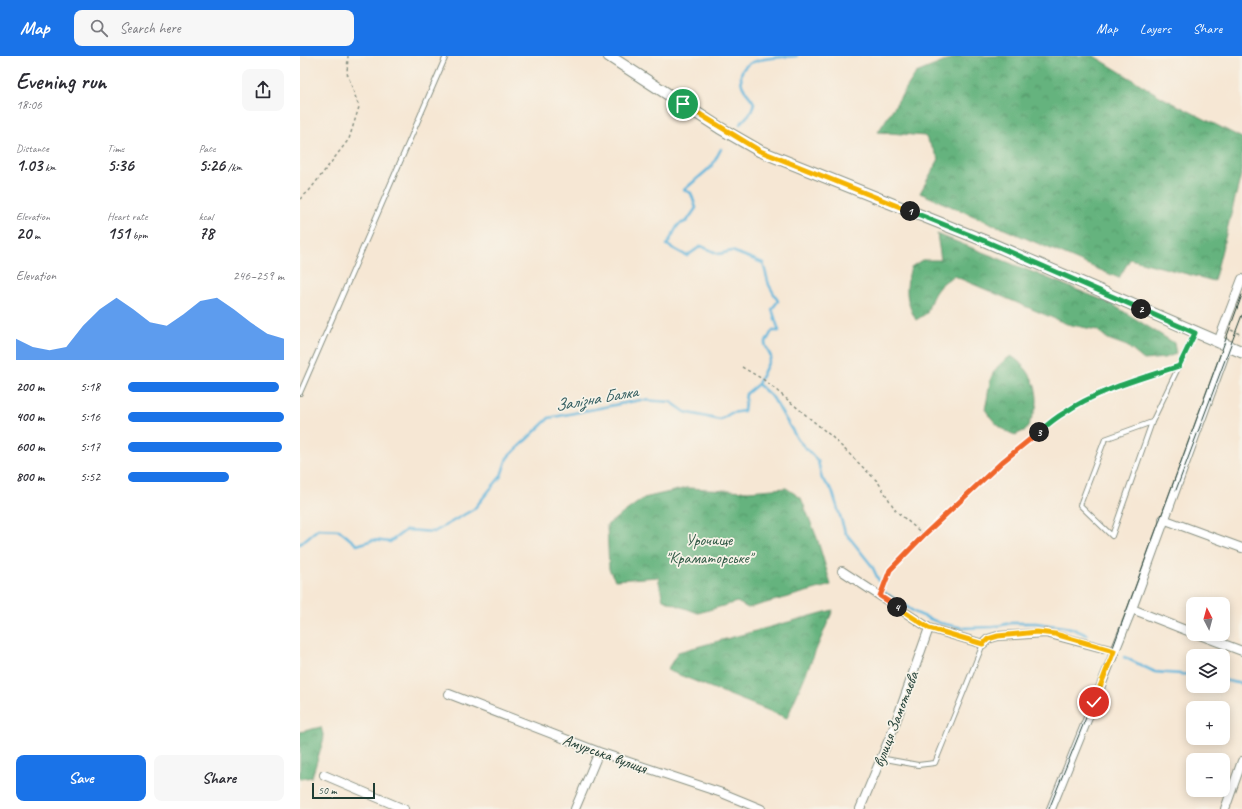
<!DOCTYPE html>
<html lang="en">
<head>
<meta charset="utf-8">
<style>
  body { margin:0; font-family:Caveat,sans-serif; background:#f7f7f7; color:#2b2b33; height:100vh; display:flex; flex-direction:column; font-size:15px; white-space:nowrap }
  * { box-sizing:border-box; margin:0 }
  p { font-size:13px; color:#7c7c81 }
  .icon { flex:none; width:22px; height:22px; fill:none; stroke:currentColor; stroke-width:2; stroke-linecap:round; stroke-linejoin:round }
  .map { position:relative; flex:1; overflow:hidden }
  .drawer { display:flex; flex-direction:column; background:#fff; width:300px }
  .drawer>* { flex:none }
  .needle { width:26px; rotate:354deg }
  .buttons { position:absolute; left:886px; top:541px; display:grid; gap:8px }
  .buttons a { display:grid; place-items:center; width:44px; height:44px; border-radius:8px; background:#fff; box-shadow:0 2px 10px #0003; font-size:20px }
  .scale { position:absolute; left:12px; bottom:10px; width:63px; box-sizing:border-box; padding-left:4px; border:2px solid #1f3d34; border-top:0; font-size:11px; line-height:14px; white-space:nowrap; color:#1f3d34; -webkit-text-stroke:3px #f7f3e8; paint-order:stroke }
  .pin { position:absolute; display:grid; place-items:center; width:34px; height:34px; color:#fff; margin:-17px; border:2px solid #fff; border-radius:50%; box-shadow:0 1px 4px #0007 }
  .km { position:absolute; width:20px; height:20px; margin:-10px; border-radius:50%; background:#222; color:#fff; font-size:11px; line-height:20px; text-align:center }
  .round { display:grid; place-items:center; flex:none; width:42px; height:42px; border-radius:8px; background:#f7f7f7 }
  .head { display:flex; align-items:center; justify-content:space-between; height:68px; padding:0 16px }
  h1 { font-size:22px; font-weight:700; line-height:30px }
  .stats { display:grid; grid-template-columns:repeat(3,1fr); gap:6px; height:68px; padding:4px 16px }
  .stats div { display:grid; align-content:center }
  .stats b { font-size:17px; font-weight:700 }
  .stats small { font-size:11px; font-weight:400 }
  .stats p { font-size:11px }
  .chart { height:112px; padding:8px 16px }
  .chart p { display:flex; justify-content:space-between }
  .chart svg { width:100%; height:72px; margin-top:4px; fill:#1a73e8; opacity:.7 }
  .button { display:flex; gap:8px; margin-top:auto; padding:8px 16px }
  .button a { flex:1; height:46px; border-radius:8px; background:#1a73e8; color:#fff; font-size:16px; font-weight:700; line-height:46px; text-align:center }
  .button a+a { background:#f7f7f7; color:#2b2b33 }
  ul { padding:0 16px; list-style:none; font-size:13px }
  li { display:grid; grid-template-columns:64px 48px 1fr; align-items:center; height:30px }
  li i { height:10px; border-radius:5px; background:#1a73e8 }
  header { display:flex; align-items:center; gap:24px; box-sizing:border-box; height:56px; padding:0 20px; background:#1a73e8; color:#fff }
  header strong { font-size:19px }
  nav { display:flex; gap:22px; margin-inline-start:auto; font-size:14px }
  .search { width:280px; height:36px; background:#f7f7f7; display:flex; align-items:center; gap:10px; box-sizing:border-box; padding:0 14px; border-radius:8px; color:#7c7c81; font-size:15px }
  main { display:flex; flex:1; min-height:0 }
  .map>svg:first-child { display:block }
</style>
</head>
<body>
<header>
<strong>Map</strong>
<div class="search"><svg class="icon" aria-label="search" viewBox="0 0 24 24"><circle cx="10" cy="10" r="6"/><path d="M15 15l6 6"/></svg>Search here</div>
<nav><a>Map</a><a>Layers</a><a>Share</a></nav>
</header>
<main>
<section class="drawer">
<div class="head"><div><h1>Evening run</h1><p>18:06</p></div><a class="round"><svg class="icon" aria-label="share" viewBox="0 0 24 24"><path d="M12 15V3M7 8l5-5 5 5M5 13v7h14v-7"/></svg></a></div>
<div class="stats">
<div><p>Distance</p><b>1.03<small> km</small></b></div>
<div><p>Time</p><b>5:36</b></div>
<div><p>Pace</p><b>5:26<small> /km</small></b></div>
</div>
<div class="stats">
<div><p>Elevation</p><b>20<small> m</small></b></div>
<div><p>Heart rate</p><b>151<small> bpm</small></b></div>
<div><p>kcal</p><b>78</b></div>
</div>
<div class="chart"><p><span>Elevation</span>246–259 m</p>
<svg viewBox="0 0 160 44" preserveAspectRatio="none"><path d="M0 44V31L10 36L20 38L30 36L40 23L50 13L60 6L70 13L80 21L90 23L100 16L110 8L120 6L130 13L140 21L150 28L160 31V44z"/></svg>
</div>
<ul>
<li><b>200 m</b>5:18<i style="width:97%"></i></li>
<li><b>400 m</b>5:16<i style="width:100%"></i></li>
<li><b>600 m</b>5:17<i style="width:99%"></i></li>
<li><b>800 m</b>5:52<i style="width:65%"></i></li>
</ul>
<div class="button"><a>Save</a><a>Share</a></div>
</section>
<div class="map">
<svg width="942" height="753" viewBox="0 0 942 753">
  <defs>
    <pattern id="forest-crowns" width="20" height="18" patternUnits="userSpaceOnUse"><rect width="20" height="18" fill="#65b37e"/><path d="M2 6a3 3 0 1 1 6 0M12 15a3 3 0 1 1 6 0" fill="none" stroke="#539368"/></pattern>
  </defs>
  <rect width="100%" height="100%" fill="#f7f3e8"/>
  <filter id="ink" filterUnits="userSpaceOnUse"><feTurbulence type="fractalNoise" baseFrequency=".025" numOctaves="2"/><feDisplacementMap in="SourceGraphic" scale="8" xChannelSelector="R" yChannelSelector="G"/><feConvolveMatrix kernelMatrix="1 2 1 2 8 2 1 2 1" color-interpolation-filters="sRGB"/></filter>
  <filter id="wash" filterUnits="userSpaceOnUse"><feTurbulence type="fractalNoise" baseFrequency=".012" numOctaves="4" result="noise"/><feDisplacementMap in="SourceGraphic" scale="16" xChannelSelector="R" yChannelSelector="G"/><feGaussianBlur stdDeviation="0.9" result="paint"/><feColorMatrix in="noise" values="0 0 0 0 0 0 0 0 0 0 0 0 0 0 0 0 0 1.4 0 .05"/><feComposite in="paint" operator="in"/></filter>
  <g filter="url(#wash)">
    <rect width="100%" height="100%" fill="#f6e7d4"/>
    <path fill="url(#forest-crowns)" stroke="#427859" d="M658,0h136l69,42 79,40v33l-28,110 -84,-22 -11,19 -199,-85 19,-34 -14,-23 -47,-4 38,-59z
      M637,178l173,69 64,40 2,11 -12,4 -20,2 -17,-14 -19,-7 -11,-9 -30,-6 -113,-48c-17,9 -22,19 -27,37l-11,7c-11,-20 -11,-32 -5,-53l11,-7h19z
      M711,300c15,9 26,26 26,44 1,9 -8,22 -11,30l-11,5c-15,-6 -21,-12 -30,-26 7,-27 0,-36 26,-53z
      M387,432l61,3 38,-3 15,10 16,40 14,47 -83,23 -11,-6 -39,11 -35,-13 -5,-23 -43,3 -6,-11 -2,-44 37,-27z
      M533,554l-46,108 -120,-48 11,-18z
      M21,671l3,11 -12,39 -12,2v-47z"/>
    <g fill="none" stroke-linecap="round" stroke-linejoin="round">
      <path stroke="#60b5dc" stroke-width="2.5" d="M440,68l11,-12 3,-9c-3,-6 -9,-11 -11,-16 -2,-3 -2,-9 -2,-13 4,-18 39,-16 56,-18
        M458,328l15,14 25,42 20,21 4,18 10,11 13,42 27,34 12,26 32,21 24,10 24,5 29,-1 18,-4h25l35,5 16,7
        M0,488l18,-15 21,1 18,15 16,-5 17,2 16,-12 28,2 40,-23 27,-33 6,-18 42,-40 91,-18 31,2 14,10 35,8 11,-7 13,-2 2,-17 12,-10 13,-27 -6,-13 7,-13h7l-7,-22 6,-8 -9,-16 -6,-22 -31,-12 -13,3 -18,-8 -14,10 -20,-11 11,-20 9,-4 9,-13 -5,-15 -7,-3 28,-24 9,-17
        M824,601l31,15 38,3
        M923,624l19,4"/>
    </g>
  </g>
  <g filter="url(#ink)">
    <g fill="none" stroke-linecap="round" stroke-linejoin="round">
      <g stroke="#8a9284" stroke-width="6">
        <path id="lane" d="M0,337l146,-337
          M852,366l-47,17 -25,66 32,31 40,-114 43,-89
          M580,702l38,7 17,-2 48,-119"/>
      </g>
      <g stroke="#8a9284" stroke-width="10">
        <path id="street" d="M918,286l24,-63
          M863,463l79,29
          M542,515l87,57 54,16 5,-5 10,-3 48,-3 68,18
          M832,553l61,24
          M897,578l45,17
          M149,638l150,58 123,41 39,16
          M24,719l80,34
          M275,753l24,-57
          M560,753l34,-82 35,-99
          M751,753l81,-200 96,-263
          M925,753l17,-48"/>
      </g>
      <g stroke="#8a9284" stroke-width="13">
        <path id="secondary" d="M309,0l111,72 40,23 225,90 257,111"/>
      </g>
      <path stroke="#8a9284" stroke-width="1.5" stroke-dasharray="3 3" stroke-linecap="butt" d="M0,143l9,-8 40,-52 10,-32 -12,-34 1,-17
        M931,274l11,5
        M442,311l22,13 67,56 47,46 18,29 28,24
        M583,532l8,-18 34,-35 77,-73 62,-49 54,-26 53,-18"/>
      <use href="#lane" stroke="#fff" stroke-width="4"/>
      <use href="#street" stroke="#fff" stroke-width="8"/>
      <use href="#secondary" stroke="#fff" stroke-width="11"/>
      <path stroke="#1f3d34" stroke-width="1" d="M876,434l66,-175
        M749,753l51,-126 142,-388"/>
    </g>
  </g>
  <g fill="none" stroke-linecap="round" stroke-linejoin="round" filter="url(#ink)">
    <g stroke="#fff" stroke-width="8">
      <path id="split-1" d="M383,48l77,47 150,60"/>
    </g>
    <g stroke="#fff" stroke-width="8">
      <path id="split-2" d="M610,155l75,30 156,68"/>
    </g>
    <g stroke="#fff" stroke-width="8">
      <path id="split-3" d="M739,376c8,-7 16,-14 25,-19 34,-23 76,-34 115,-47l16,-33 -54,-24"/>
    </g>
    <g stroke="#fff" stroke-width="8">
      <path id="split-4" d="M597,551l-17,-11 10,-26 34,-35 78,-73 37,-30"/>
    </g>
    <g stroke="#fff" stroke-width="8">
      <path id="split-5" d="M597,551l32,21 54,16 5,-5 10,-3 39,-4 18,2 59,17 -20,51"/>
    </g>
    <use href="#split-1" stroke="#f5b400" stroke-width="5"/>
    <use href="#split-2" stroke="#22a559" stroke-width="5"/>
    <use href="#split-3" stroke="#22a559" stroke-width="5"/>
    <use href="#split-4" stroke="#f0652b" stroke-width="5"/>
    <use href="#split-5" stroke="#f5b400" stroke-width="5"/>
  </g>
  <g text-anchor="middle" stroke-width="3.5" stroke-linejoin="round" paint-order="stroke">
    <g font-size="16" fill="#325b47" stroke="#f7f3e8">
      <text x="409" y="489">Урочище<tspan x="409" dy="18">"Краматорське"</tspan></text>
    </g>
    <g font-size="16" fill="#1f3d34" stroke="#f7f3e8">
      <text transform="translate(595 663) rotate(-69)" y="6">вулиця Замотаєва</text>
      <text transform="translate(305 697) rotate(20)" y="6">Амурська вулиця</text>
    </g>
    <g font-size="17" font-style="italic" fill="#2f5b5e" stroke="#f7f3e8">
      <text transform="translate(296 342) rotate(-10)" y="6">Залізна Балка</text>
    </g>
  </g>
</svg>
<div class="buttons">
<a><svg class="needle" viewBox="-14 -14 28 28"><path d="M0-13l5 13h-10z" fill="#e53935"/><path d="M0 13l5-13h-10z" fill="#7c7c81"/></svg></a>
<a><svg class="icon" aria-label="layers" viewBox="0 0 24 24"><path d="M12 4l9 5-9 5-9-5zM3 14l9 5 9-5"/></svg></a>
<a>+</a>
<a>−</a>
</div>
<div class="scale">50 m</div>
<div class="pin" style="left:383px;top:48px;background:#1e9e55"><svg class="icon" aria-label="arrive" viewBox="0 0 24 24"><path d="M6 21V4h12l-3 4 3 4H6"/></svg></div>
<div class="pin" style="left:794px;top:646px;background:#d93025"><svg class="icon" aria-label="check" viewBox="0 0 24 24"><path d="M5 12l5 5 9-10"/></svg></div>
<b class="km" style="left:610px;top:155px">1</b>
<b class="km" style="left:841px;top:253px">2</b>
<b class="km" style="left:739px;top:376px">3</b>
<b class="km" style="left:597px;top:551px">4</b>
</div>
</main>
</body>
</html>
